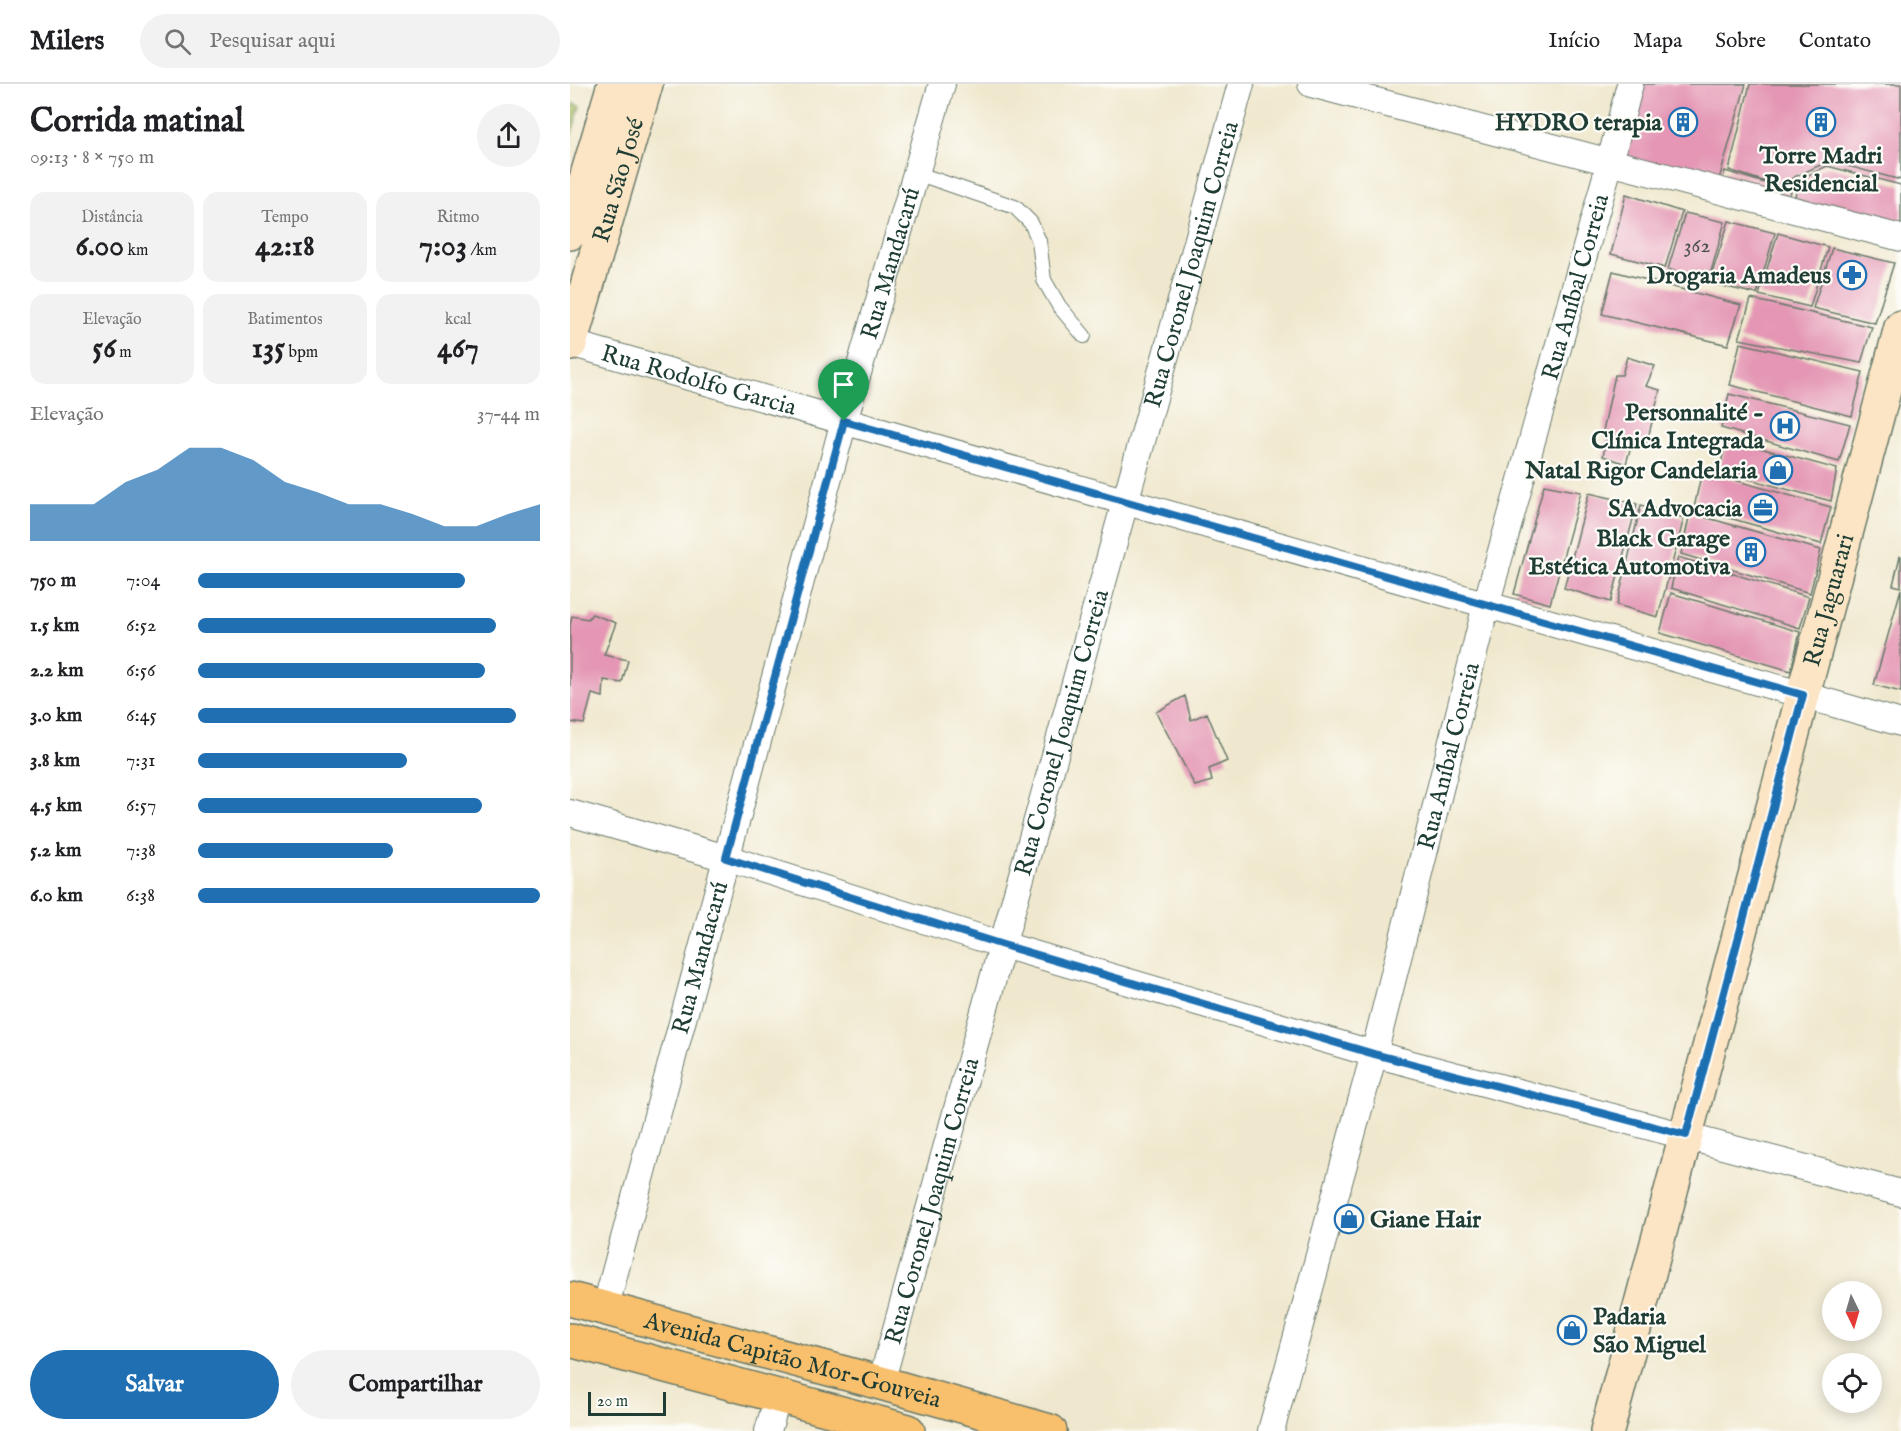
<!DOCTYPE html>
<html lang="pt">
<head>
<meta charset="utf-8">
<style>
  body { margin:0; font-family:"IM FELL English",serif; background:#f2f2f2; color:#202124; height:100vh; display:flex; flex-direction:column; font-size:22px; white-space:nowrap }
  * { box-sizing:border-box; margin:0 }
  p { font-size:20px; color:#757577 }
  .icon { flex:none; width:33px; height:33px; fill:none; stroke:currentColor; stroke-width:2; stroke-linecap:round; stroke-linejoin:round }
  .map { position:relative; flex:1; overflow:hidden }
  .side { display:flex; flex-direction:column; background:#fff; width:570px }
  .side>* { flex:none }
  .needle { width:39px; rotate:175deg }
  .buttons { position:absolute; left:1252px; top:1197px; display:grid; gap:12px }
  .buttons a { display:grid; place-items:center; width:60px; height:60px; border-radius:50%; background:#fff; box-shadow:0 3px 15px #0003; font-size:30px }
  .scale { position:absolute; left:18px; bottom:15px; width:78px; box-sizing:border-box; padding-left:6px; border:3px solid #1f3d34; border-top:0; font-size:16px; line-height:21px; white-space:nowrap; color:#1f3d34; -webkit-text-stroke:4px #fdfcf7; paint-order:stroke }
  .pin { position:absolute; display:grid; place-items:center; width:51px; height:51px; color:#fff; margin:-62px -26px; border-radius:50% 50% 50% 0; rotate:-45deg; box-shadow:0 0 6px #0007 }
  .pin .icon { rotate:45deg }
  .round { display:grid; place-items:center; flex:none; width:63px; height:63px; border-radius:32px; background:#f2f2f2 }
  .summary { display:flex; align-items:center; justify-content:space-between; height:102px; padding:0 30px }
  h1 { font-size:33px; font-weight:700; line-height:45px }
  .metrics { display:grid; grid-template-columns:repeat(3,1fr); gap:9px; height:102px; padding:6px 30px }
  .metrics div { display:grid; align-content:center; border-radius:15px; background:#f2f2f2; text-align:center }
  .metrics b { font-size:30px; font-weight:700 }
  .metrics small { font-size:16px; font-weight:400 }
  .metrics p { font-size:16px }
  .chart { height:168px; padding:12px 30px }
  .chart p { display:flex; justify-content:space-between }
  .chart svg { width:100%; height:108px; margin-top:6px; fill:#1f6fb2; opacity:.7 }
  .cta { display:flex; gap:12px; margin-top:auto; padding:12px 30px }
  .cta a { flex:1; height:69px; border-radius:36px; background:#1f6fb2; color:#fff; font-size:24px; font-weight:700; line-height:69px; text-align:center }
  .cta a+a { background:#f2f2f2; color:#202124 }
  ul { padding:0 30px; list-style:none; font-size:20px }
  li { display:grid; grid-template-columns:96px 72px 1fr; align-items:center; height:45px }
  li i { height:15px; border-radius:8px; background:#1f6fb2 }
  header { display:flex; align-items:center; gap:36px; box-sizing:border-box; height:84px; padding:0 30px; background:#fff; border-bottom:2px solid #e0e0e0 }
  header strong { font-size:28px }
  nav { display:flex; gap:33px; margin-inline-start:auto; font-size:21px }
  .search { width:420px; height:54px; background:#f2f2f2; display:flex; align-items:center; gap:15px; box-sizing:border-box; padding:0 21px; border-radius:33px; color:#757577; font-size:22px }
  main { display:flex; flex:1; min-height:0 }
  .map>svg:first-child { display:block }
</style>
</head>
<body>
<header>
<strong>Milers</strong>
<div class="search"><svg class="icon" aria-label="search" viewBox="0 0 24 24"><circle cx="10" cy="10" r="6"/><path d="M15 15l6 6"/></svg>Pesquisar aqui</div>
<nav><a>Início</a><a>Mapa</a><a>Sobre</a><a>Contato</a></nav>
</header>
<main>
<section class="side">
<div class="summary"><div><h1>Corrida matinal</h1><p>09:13 · 8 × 750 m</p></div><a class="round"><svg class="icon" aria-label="share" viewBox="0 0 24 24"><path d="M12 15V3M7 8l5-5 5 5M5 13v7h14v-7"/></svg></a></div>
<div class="metrics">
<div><p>Distância</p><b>6.00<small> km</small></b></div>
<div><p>Tempo</p><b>42:18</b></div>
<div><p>Ritmo</p><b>7:03<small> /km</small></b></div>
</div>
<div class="metrics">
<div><p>Elevação</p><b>56<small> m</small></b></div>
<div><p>Batimentos</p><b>135<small> bpm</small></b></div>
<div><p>kcal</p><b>467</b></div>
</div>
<div class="chart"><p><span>Elevação</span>37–44 m</p>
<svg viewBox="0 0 160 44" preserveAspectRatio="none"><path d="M0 44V29L10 29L20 29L30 20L40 15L50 6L60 6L70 11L80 20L90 24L100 29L110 29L120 33L130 38L140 38L150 33L160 29V44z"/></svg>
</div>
<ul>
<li><b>750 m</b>7:04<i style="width:78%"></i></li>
<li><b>1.5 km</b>6:52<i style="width:87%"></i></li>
<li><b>2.2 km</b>6:56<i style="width:84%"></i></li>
<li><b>3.0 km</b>6:45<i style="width:93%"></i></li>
<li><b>3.8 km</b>7:31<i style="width:61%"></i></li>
<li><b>4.5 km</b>6:57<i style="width:83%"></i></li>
<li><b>5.2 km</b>7:38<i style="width:57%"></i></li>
<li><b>6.0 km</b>6:38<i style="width:100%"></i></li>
</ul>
<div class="cta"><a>Salvar</a><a>Compartilhar</a></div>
</section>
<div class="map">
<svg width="1331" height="1347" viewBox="0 0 1331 1347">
  <rect width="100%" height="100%" fill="#fdfcf7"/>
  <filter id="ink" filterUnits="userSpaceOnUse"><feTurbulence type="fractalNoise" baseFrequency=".0167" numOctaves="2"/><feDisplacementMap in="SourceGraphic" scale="12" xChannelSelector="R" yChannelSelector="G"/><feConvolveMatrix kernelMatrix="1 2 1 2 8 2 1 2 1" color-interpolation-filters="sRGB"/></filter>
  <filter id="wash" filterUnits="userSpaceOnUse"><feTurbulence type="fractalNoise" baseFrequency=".008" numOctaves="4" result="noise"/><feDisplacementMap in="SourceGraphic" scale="24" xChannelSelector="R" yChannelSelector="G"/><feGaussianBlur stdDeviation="1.35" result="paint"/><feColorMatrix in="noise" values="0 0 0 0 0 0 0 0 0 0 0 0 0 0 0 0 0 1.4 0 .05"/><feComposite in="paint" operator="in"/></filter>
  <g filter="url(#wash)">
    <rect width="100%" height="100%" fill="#f0e8ce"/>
    <path fill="#a9bf63" stroke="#647e4c" stroke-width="1.5" d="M0,19l10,3 -10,32z"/>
    <g id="blocks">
      <path fill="#e496b4" d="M1071,0h105l-28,99 -98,-24z
        M1180,0h151v96l-72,-19 -37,17 -4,11 -59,-19z
        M1257,82l74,19v47l-107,-30 4,-22z
        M1155,87l66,20 -3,13 -67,-19z
        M1056,110l56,18 -17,56 -54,-14z
        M1115,129l40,9 -17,60 -40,-13z
        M1159,137l46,12 -18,61 -48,-11z
        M1208,149l50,14 -18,60 -51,-12z
        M1262,164l62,15 -19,60 -62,-15z
        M1043,187l128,34 -13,40 -126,-31z
        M1181,215l121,28 -11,36 -122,-24z
        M1170,259l123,29 -11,44 -122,-31z
        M1057,273l28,9 -9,20 14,4 -13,52h-15l-6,22 -23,-8 5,-24 -5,-1 12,-56h7z
        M1159,310l121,30 -11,38 -118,-34z
        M1157,355l110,30 -6,32 -112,-30z
        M1132,387l129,36 -10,37 -127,-36z
        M974,401l37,7 -31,112 -36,-10z
        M1019,409l48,11 -26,98 -47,-14z
        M1071,421l43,13 -26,99 -41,-12z
        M1120,429l131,37 -11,43 -129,-39z
        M1330,472h1v31l-8,-2z
        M1108,473l131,40 -9,31 -129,-40z
        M1331,505v103l-27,-7z
        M1101,509l129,39 -9,39 -131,-38z
        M22,530l24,9 -12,32 24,5 -6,23 -18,-3 -1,17 -11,-3 -8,30 -14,-2v-96l2,-10 16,3z
        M615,612l6,24 16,-7 20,48 -18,8 3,12 -17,5 -39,-74z"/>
    </g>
  </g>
  <g filter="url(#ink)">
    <use href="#blocks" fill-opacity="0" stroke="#68796a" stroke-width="1.5"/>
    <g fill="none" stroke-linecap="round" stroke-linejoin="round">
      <g stroke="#68796a" stroke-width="16">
        <path id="lane" d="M346,89l99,34 16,16 8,18 5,39 15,26 25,30"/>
      </g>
      <g stroke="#68796a" stroke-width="28">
        <g id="street">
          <path d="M741,0l590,154"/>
          <path id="s1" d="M0,259l1331,380"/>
          <path d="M0,729l156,45 277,87 371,109 527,139"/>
          <path id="s2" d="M35,1225l239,-888 98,-337"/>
          <path id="s3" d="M311,1299l360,-1299"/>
          <path d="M198,1347l10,-35"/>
          <path id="s4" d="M701,1347l103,-377 112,-449 124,-443 20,-78"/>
        </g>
      </g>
      <g stroke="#68796a" stroke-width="36">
        <g id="secondary">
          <path d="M0,149l44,-149"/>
          <path id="s5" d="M0,260l76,-260"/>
          <path id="s6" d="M1037,1347l294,-1104"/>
        </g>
      </g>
      <g stroke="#68796a" stroke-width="36">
        <g id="primary">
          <path id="s7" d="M0,1215l311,84 169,48"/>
          <path d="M0,1256l338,91"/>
        </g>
      </g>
      <use href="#lane" stroke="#fff" stroke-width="14"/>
      <use href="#street" stroke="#fff" stroke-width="26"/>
      <use href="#secondary" stroke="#fce5c4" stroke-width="33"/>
      <use href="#primary" stroke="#f8bf6c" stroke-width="33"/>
    </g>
  </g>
  <g fill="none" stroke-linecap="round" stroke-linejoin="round" filter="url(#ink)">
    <g stroke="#fff" stroke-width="12">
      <path id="route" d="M274,337l959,274 -117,440 -312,-81 -371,-109 -277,-87z"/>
    </g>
    <use href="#route" stroke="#1f6fb2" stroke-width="8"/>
  </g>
  <defs>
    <g id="building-ring" transform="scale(1.5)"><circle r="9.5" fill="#fdfcf7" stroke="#1f6fb2" stroke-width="1.5"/><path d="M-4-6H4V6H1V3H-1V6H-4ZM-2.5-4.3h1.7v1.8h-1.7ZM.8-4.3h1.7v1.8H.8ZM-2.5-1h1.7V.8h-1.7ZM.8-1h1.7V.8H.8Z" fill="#1f6fb2"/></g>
    <g id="pharmacy-ring" transform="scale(1.5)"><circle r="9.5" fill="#fdfcf7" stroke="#1f6fb2" stroke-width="1.5"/><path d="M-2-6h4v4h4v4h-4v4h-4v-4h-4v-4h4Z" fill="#1f6fb2"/></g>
    <g id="hospital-ring" transform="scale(1.5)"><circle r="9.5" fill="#fdfcf7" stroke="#1f6fb2" stroke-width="1.5"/><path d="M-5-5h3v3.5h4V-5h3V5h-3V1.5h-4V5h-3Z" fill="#1f6fb2"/></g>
    <g id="shop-ring" transform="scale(1.5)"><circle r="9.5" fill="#fdfcf7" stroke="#1f6fb2" stroke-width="1.5"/><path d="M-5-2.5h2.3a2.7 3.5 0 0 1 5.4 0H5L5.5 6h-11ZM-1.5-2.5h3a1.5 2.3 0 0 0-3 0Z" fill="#1f6fb2"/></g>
    <g id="office-ring" transform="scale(1.5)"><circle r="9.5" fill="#fdfcf7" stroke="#1f6fb2" stroke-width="1.5"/><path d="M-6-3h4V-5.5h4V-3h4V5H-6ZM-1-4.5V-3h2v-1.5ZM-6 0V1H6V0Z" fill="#1f6fb2"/></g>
  </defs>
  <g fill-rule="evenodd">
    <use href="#building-ring" x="1113" y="38"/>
    <use href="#building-ring" x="1251" y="38"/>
    <use href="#pharmacy-ring" x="1282" y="191"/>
    <use href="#hospital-ring" x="1215" y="342"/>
    <use href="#shop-ring" x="1208" y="386"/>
    <use href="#office-ring" x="1193" y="424"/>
    <use href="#building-ring" x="1181" y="468"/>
    <use href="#shop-ring" x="779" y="1135"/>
    <use href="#shop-ring" x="1002" y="1246"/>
  </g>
  <g text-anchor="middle" stroke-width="4.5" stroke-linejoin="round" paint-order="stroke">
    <g font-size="21" fill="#505354">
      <text x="1127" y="168">362</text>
    </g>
    <g font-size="24" font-weight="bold" fill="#1f3d34" stroke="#fdfcf7" text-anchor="end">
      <text x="1092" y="46">HYDRO terapia</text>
      <text x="1251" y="79" text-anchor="middle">Torre Madri<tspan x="1251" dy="28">Residencial</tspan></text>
      <text x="1261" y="199">Drogaria Amadeus</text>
      <text x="1194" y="336">Personnalité -<tspan x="1194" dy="28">Clínica Integrada</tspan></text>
      <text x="1187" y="394">Natal Rigor Candelaria</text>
      <text x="1172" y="432">SA Advocacia</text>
      <text x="1160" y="462">Black Garage<tspan x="1160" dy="28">Estética Automotiva</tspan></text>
      <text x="800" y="1143" text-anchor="start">Giane Hair</text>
      <text x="1023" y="1240" text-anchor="start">Padaria<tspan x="1023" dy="28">São Miguel</tspan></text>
    </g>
    <g font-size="24" fill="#1f3d34" stroke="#fdfcf7">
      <text dy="8" stroke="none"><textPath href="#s5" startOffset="171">Rua São José</textPath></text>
      <text dy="8" stroke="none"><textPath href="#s2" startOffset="1084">Rua Mandacarú</textPath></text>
      <text dy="8" stroke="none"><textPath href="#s3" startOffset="1161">Rua Coronel Joaquim Correia</textPath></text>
      <text dy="8" stroke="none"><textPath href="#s4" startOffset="1184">Rua Aníbal Correia</textPath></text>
      <text dy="8" stroke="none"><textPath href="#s1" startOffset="134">Rua Rodolfo Garcia</textPath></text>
      <text dy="8" stroke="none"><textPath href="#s6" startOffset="860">Rua Jaguarari</textPath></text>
      <text dy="8" stroke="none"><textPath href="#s3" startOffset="675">Rua Coronel Joaquim Correia</textPath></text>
      <text dy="8" stroke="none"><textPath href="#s4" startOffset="698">Rua Aníbal Correia</textPath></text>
      <text dy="8" stroke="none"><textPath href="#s2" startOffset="364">Rua Mandacarú</textPath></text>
      <text dy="8" stroke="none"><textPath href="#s3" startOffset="189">Rua Coronel Joaquim Correia</textPath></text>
      <text dy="8" stroke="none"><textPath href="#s7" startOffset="231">Avenida Capitão Mor-Gouveia</textPath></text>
    </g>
  </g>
</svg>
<div class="buttons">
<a><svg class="needle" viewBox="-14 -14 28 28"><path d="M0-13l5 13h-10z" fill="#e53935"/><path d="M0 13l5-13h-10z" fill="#757577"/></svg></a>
<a><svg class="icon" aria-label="locate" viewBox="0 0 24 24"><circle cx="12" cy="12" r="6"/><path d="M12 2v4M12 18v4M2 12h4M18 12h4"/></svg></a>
</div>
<div class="scale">20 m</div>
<div class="pin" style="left:274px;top:337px;background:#1e9e55"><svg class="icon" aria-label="arrive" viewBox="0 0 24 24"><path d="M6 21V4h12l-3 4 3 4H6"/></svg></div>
</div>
</main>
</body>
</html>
